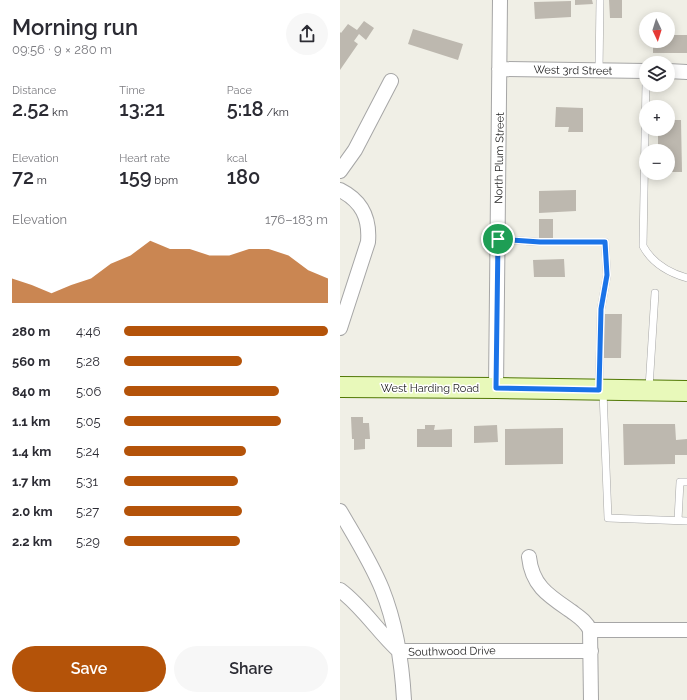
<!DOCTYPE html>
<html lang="en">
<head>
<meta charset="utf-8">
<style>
  body { margin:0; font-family:Raleway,sans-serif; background:#f7f7f7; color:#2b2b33; height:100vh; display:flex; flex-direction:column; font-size:15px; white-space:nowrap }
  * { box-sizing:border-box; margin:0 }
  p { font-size:13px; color:#7c7c81 }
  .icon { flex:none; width:22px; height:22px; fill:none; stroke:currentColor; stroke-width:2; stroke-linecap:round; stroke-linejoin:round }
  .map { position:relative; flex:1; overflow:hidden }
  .panel { display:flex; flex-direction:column; background:#fff; width:340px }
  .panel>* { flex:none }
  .needle { width:26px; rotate:176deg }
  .controls { position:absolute; left:299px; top:12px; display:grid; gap:8px }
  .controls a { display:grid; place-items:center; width:36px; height:36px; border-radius:50%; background:#fff; box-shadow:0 2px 10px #0003; font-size:20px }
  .pin { position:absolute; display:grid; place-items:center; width:34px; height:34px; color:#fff; margin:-17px; border:2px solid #fff; border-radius:50%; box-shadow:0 1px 4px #0007 }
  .round { display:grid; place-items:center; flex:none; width:42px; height:42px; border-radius:21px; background:#f7f7f7 }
  .summary { display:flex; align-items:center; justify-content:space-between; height:68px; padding:0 12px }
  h1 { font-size:22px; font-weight:600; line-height:30px }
  .figures { display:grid; grid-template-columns:repeat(3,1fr); gap:6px; height:68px; padding:4px 12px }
  .figures div { display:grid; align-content:center }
  .figures b { font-size:20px; font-weight:600 }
  .figures small { font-size:11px; font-weight:400 }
  .figures p { font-size:11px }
  .chart { height:112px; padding:8px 12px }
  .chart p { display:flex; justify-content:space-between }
  .chart svg { width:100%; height:72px; margin-top:4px; fill:#b45309; opacity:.7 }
  .primary-button { display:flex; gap:8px; margin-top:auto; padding:8px 12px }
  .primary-button a { flex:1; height:46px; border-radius:24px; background:#b45309; color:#fff; font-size:16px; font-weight:600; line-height:46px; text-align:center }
  .primary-button a+a { background:#f7f7f7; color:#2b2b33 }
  ul { padding:0 12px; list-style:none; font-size:13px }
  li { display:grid; grid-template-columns:64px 48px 1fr; align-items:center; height:30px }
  li i { height:10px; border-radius:5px; background:#b45309 }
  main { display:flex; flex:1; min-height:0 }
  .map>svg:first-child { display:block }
</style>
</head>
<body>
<main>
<section class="panel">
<div class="summary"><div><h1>Morning run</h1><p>09:56 · 9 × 280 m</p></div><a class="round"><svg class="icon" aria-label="share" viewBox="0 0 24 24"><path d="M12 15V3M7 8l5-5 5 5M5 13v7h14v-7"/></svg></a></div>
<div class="figures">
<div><p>Distance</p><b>2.52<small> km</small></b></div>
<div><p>Time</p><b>13:21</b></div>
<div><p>Pace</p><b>5:18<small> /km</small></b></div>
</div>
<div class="figures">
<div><p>Elevation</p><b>72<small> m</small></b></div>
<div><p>Heart rate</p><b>159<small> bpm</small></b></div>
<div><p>kcal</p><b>180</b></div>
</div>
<div class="chart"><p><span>Elevation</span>176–183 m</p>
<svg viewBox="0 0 160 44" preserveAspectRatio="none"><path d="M0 44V29L10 33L20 38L30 33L40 29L50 20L60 15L70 6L80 11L90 11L100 15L110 15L120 11L130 11L140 15L150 24L160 29V44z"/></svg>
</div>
<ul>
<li><b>280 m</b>4:46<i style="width:100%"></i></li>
<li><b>560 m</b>5:28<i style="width:58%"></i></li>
<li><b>840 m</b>5:06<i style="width:76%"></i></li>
<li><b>1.1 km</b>5:05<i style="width:77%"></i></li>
<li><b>1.4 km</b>5:24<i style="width:60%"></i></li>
<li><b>1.7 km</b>5:31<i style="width:56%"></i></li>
<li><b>2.0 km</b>5:27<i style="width:58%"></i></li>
<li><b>2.2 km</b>5:29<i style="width:57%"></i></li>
</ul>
<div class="primary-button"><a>Save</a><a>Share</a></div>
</section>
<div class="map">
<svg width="347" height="700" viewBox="0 0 347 700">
  <rect width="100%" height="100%" fill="#f0efe6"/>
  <path fill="#bdb8af" d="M235,0h17l1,4 -18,1z
    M269,0h13v18h-12z
    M231,1v16l-36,2 -1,-17z
    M24,21l10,7 -8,12 -7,-6 -5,7 4,3 -18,26v-38l1,1 7,-9 9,6z
    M73,29l50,15 -5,16 -50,-16z
    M328,35h19v18h-34v-12h15z
    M216,107l27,1v24h-15l1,-5h-14z
    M328,120h13l1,52h-14v-21h-10v-22h10z
    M236,190v21l-37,2v-22z
    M199,219h14v20h-14z
    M224,259l1,18h-31l-1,-17z
    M262,314h20l-1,44h-19z
    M11,417h12v6h6l1,16h-5v10l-11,1v-11h-2z
    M283,424h52l1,16 11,-1v16h-12v9l-51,1z
    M85,425h10l-1,5 18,-1v18h-35v-18h8z
    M157,425l1,17 -24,1v-17z
    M223,428v36l-58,1v-36z"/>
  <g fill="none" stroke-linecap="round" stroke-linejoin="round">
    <g stroke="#a6a6a6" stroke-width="8">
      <path id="lane" d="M259,71l1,-71
        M306,83l-3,163c9,17 27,27 44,32
        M158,239l41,3h66l2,33 -6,34 -2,80
        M309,388l6,-95
        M263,392l5,126 79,3
        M338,520l2,-38h7"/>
    </g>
    <g stroke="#a6a6a6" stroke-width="16">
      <path id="street" d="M159,69l147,2
        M328,71l19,1
        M0,171l15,-21 36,-69
        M0,190c22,11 30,28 28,52l-28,86
        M156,388l4,-388
        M0,511c15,26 31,51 42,78 14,35 20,74 22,111
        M189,557c3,29 20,39 42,54 8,6 15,10 19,19l1,70
        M0,590c23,17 38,42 59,61h192
        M250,630h97"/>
    </g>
    <g stroke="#517805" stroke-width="22">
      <path id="secondary" d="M0,387l156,1 191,3"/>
    </g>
    <use href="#lane" stroke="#fff" stroke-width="7"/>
    <use href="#street" stroke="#fff" stroke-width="14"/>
    <use href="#secondary" stroke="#e8f9ba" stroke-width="20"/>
  </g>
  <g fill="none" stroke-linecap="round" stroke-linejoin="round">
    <g stroke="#fff" stroke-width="8">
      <path id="route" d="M158,239l42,3h65l2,33 -6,34 -2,81 -103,-2z"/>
    </g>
    <use href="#route" stroke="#1a73e8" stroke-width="5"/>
  </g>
  <g text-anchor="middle" stroke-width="3" stroke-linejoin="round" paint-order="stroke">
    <g font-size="11" fill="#1f1f1f" stroke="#fff">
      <text transform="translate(233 70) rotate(1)" y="4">West 3rd Street</text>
      <text transform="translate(159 158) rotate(-89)" y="4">North Plum Street</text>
      <text x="90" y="392">West Harding Road</text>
      <text transform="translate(112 651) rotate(-1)" y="4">Southwood Drive</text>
    </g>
  </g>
</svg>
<div class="controls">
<a><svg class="needle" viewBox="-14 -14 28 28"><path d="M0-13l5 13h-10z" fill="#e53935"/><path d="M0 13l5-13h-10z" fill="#7c7c81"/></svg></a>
<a><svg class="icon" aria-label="layers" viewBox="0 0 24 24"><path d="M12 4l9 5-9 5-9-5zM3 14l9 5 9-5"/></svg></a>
<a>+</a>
<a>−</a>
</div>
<div class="pin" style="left:158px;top:239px;background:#1e9e55"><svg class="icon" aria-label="arrive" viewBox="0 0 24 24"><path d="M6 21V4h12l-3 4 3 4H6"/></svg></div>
</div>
</main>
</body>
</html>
